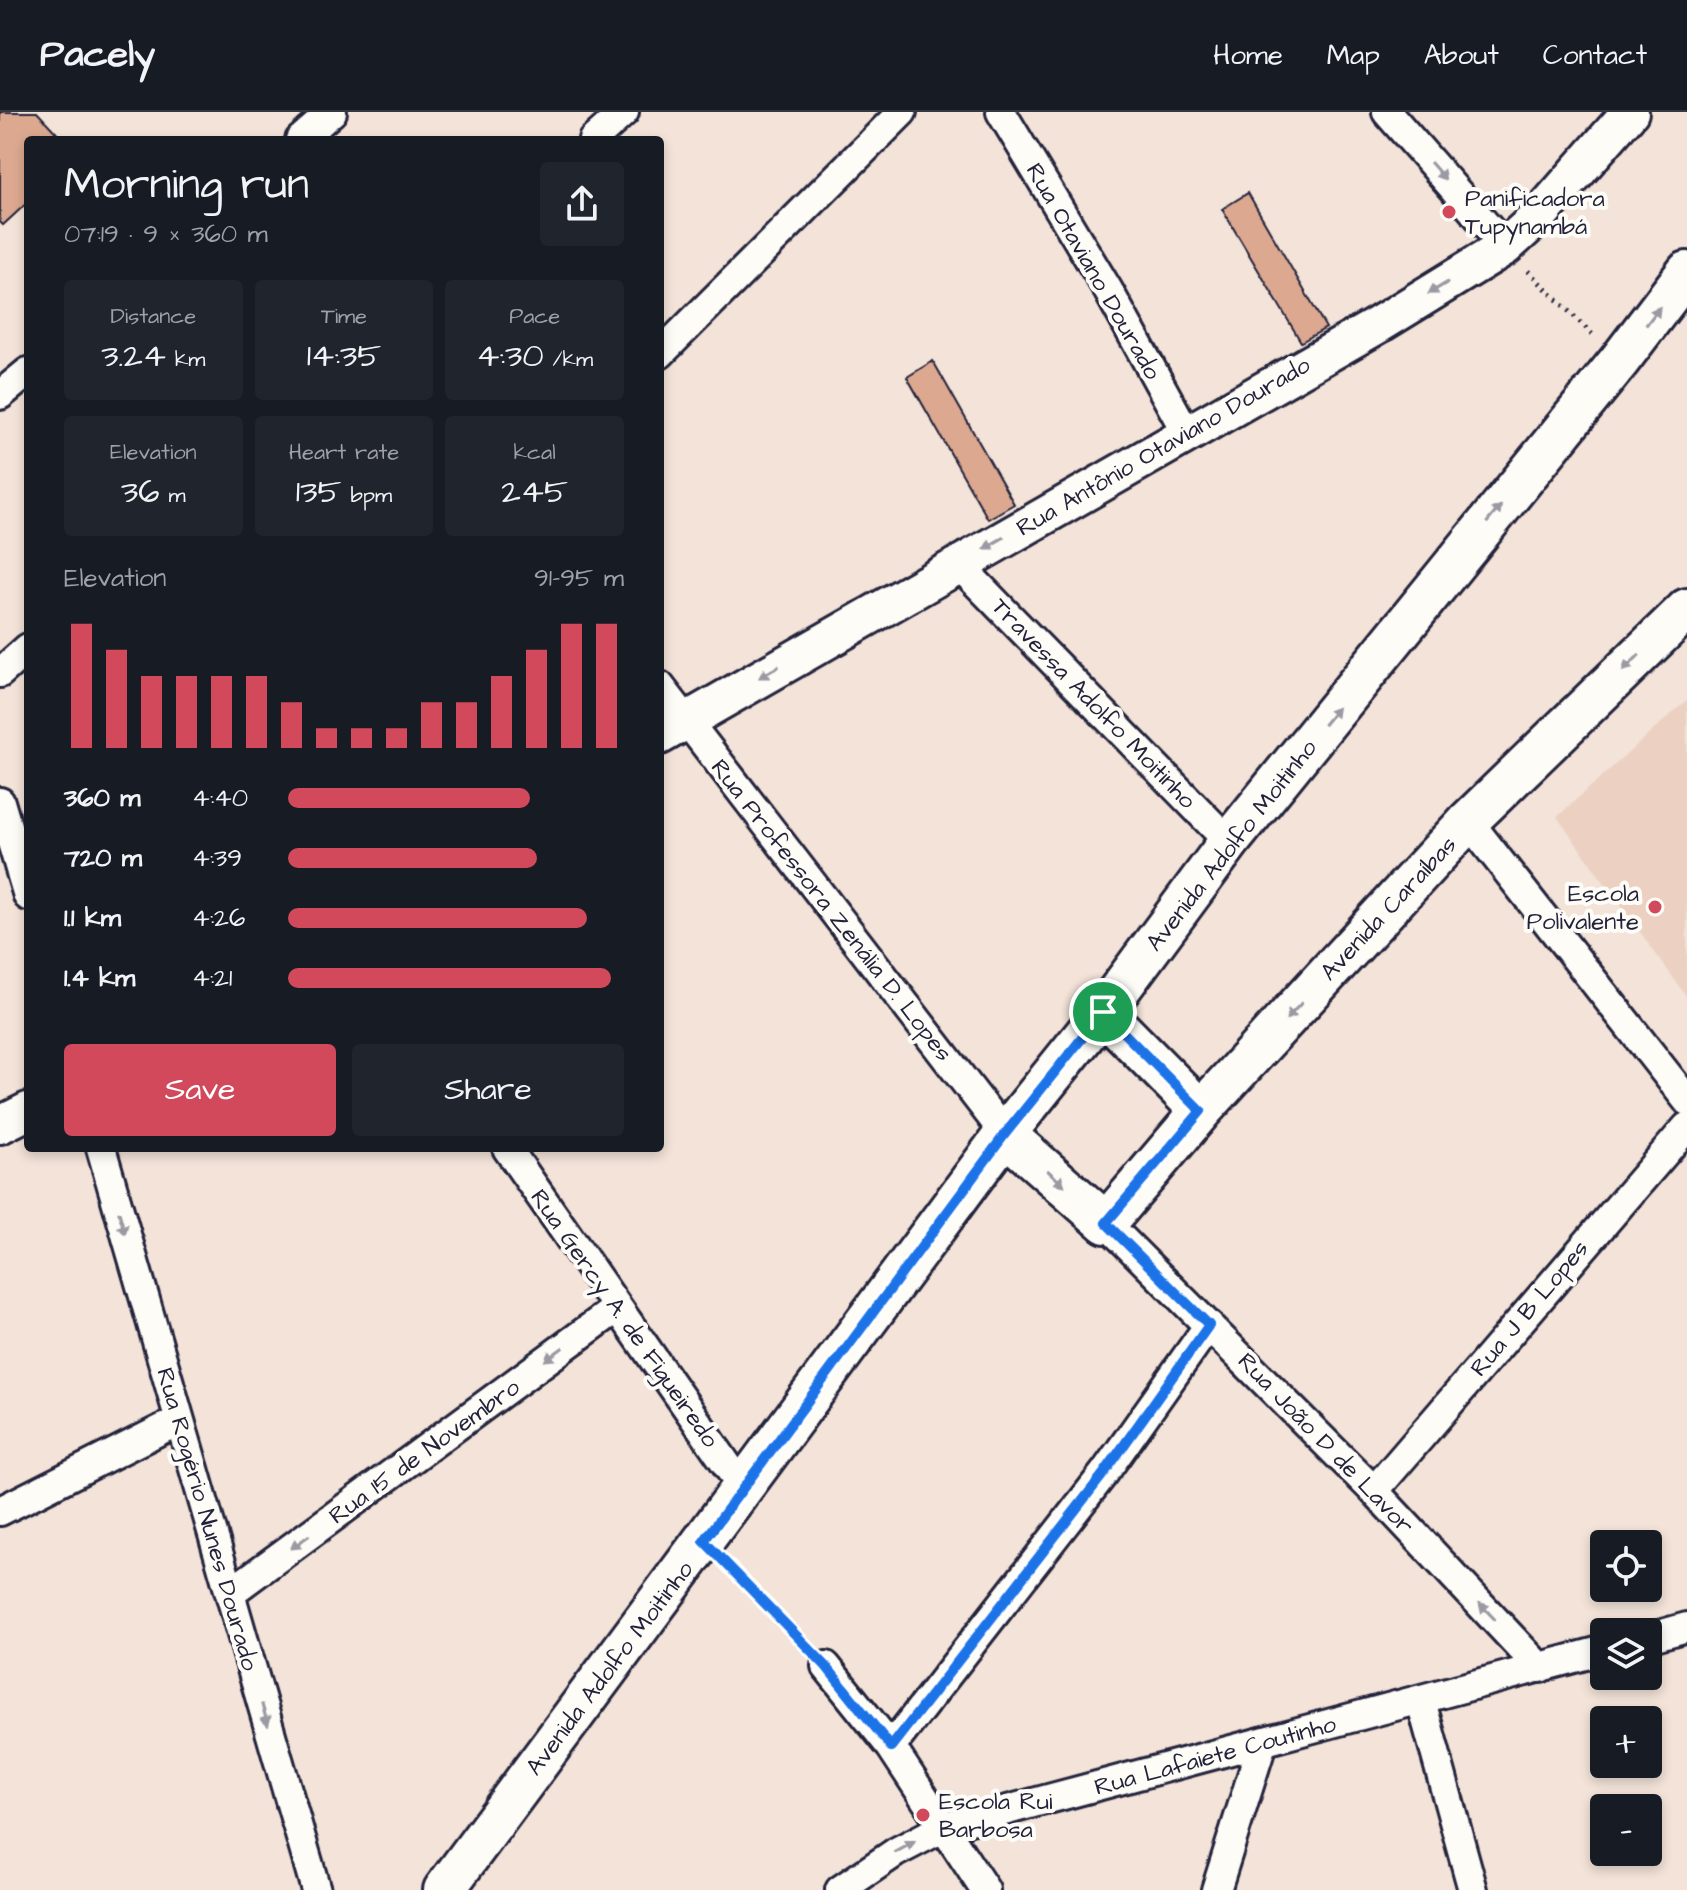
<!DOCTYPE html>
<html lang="en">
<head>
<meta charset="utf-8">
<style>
  body { margin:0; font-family:"Architects Daughter",sans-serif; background:#20242c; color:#f1f3f6; height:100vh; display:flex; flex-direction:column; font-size:30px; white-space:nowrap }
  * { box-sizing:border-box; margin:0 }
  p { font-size:26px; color:#9ea1a6 }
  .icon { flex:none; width:44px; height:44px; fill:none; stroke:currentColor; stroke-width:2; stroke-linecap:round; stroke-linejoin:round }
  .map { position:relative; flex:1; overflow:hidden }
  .sheet { position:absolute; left:24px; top:24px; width:640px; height:1016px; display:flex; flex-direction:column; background:#171b24; border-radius:8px; box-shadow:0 4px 12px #0003 }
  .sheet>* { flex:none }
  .tools { position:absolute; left:1590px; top:1418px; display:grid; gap:16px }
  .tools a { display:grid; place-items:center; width:72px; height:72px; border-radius:8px; background:#171b24; box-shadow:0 4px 12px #0003; font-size:40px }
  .pin { position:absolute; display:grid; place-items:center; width:68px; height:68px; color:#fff; margin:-34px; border:4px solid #fff; border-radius:50%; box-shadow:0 2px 8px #0007 }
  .round { display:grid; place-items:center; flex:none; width:84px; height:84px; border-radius:8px; background:#20242c }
  .summary { display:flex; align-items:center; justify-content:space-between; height:136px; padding:0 40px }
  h1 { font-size:44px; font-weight:600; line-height:60px }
  .stats { display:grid; grid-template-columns:repeat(3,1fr); gap:12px; height:136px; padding:8px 40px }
  .stats div { display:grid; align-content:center; border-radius:8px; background:#20242c; text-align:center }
  .stats b { font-size:34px; font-weight:600 }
  .stats small { font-size:22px; font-weight:400 }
  .stats p { font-size:22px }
  .chart { height:224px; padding:16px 40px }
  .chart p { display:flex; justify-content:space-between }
  .chart svg { width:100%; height:144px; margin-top:8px; stroke:#d1495b; stroke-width:6 }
  .primary-button { display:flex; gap:16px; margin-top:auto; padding:16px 40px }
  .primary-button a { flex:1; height:92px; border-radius:8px; background:#d1495b; color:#fff; font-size:32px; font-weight:600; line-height:92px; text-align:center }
  .primary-button a+a { background:#20242c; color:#f1f3f6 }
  ul { padding:0 40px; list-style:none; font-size:26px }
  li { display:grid; grid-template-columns:128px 96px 1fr; align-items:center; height:60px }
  li i { height:20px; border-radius:10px; background:#d1495b }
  header { display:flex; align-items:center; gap:48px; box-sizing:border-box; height:112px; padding:0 40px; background:#171b24; border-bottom:2px solid #363941 }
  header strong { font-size:38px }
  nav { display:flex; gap:44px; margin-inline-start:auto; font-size:28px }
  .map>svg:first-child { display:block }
</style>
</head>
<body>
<header>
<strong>Pacely</strong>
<nav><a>Home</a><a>Map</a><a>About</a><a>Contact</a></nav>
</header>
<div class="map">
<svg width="1687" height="1778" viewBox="0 0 1687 1778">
  <rect width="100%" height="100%" fill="#f3e3d8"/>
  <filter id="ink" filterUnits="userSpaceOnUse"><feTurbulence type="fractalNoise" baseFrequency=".0125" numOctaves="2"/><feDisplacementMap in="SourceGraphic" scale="16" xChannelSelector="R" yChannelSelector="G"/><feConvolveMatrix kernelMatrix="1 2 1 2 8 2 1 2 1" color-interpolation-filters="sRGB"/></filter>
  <g filter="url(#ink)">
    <path fill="#ecd1c2" d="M1687,588v297l-130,-180z"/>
    <path fill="#dca890" stroke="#22223b" stroke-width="2" d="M0,0h37l26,28h-35v62l-25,23 -3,-3z
      M1248,81l78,135 -25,14 -79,-133z
      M933,249l81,143 -26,15 -81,-142z"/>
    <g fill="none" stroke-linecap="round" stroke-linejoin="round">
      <g stroke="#22223b" stroke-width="34">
        <path id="minor" d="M1001,0l107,178 78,142
          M1387,0l118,135
          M300,28l32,-28
          M593,28l31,-28
          M660,242l242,-242
          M0,283l28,-23
          M958,452l271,278
          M0,561l28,-25
          M660,574l345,448
          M0,690l28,94
          M1468,709l219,279
          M101,1036l215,742
          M507,1036l236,340
          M1106,1111l268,268 166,177
          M1374,1379l313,-364
          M0,1399l178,-90
          M230,1481l387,-285
          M1648,1526l39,-11
          M826,1554l65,81 94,143
          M1421,1589l52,189
          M891,1635l214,-275 104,-147
          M840,1778l56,-38 48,-25 660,-177
          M1216,1778l46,-146"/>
      </g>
      <g stroke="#22223b" stroke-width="42">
        <path id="tertiary" d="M660,624l718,-411 127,-78 32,-29 93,-106
          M0,1013l28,-14"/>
      </g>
      <g stroke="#22223b" stroke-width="46">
        <path id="secondary" d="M1103,900l98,99
          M1005,1022l101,89 95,-112 267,-290 219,-212
          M444,1778l561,-756 98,-122 126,-170 391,-482 67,-88"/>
      </g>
      <path stroke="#22223b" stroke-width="5" stroke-dasharray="2 6" stroke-linecap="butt" d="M1528,159l64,63
        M730,1456l74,76"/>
      <use href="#minor" stroke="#fdfcf7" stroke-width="28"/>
      <use href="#tertiary" stroke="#fdfcf7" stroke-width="36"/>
      <use href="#secondary" stroke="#fdfcf7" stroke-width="40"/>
    </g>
    <defs><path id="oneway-solid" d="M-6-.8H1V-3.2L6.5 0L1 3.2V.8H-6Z" transform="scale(2)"/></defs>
    <g fill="#9a9aa2">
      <use href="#oneway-solid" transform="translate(1438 59) rotate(49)"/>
      <use href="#oneway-solid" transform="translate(1438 176) rotate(149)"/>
      <use href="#oneway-solid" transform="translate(1653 204) rotate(-53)"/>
      <use href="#oneway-solid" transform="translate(1494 402) rotate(-51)"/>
      <use href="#oneway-solid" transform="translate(994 431) rotate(150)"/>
      <use href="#oneway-solid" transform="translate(1631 551) rotate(136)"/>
      <use href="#oneway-solid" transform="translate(769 560) rotate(150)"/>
      <use href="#oneway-solid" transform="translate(1331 604) rotate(-51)"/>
      <use href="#oneway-solid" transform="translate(1294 899) rotate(133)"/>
      <use href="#oneway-solid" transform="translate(1056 1066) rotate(42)"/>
      <use href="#oneway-solid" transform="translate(122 1111) rotate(74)"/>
      <use href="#oneway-solid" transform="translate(554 1242) rotate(144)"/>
      <use href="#oneway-solid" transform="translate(300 1430) rotate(144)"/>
      <use href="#oneway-solid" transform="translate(1487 1499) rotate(-133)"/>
      <use href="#oneway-solid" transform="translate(265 1603) rotate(74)"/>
      <use href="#oneway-solid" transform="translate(905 1735) rotate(-29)"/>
    </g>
  </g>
  <g fill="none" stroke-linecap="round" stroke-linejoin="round" filter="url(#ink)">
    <g stroke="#fff" stroke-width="16">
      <path id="route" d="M1103,900l98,99 -95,112 103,102 -104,147 -214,275 -65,-81 -122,-125 301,-407z"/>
    </g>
    <use href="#route" stroke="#1a73e8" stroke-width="10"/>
  </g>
  <g fill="#d1495b" stroke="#fdfcf7" stroke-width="3">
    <circle cx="1449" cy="100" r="8"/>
    <circle cx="1655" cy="795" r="8"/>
    <circle cx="923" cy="1703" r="8"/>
  </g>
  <g text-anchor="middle" stroke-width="8" stroke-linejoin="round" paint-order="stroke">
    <g font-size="24" fill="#22223b" stroke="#fdfcf7" text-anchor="start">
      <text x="1465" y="94">Panificadora<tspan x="1465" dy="28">Tupynambá</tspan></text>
      <text x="1639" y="789" text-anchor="end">Escola<tspan x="1639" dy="28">Polivalente</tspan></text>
      <text x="939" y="1697">Escola Rui<tspan x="939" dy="28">Barbosa</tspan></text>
    </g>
    <g font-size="24" fill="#22223b" stroke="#fdfcf7">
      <text transform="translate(1094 159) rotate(60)" y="8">Rua Otaviano Dourado</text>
      <text transform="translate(1163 334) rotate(-30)" y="8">Rua Antônio Otaviano Dourado</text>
      <text transform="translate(1094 591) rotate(46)" y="8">Travessa Adolfo Moitinho</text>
      <text transform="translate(1231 733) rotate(-52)" y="8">Avenida Adolfo Moitinho</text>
      <text transform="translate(1388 796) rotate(-47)" y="8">Avenida Caraíbas</text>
      <text transform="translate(832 798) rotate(52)" y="8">Rua Professora Zenália D. Lopes</text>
      <text transform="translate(1529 1196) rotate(-50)" y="8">Rua J B Lopes</text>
      <text transform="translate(625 1206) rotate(55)" y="8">Rua Gercy A. de Figueiredo</text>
      <text transform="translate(1326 1331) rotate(46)" y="8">Rua João D de Lavor</text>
      <text transform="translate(424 1339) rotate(-36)" y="8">Rua 15 de Novembro</text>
      <text transform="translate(208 1407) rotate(74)" y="8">Rua Rogério Nunes Dourado</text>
      <text transform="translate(609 1556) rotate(-53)" y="8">Avenida Adolfo Moitinho</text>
      <text transform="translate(1215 1643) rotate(-15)" y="8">Rua Lafaiete Coutinho</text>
    </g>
  </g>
</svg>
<div class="tools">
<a><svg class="icon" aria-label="locate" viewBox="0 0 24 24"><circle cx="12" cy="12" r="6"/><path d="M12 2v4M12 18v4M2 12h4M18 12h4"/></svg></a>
<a><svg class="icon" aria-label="layers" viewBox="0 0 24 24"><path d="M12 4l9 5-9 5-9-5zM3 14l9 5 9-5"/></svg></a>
<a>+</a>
<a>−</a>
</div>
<div class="pin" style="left:1103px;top:900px;background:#1e9e55"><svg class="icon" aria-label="arrive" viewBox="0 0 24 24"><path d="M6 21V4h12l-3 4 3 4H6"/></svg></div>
<section class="sheet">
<div class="summary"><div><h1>Morning run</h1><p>07:19 · 9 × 360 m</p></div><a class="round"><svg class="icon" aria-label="share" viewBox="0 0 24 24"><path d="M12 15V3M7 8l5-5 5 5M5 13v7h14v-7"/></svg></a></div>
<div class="stats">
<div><p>Distance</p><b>3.24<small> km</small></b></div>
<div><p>Time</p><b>14:35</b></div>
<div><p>Pace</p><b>4:30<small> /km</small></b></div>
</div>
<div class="stats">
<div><p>Elevation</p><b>36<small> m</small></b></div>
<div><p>Heart rate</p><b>135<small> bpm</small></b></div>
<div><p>kcal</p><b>245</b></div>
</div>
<div class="chart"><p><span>Elevation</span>91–95 m</p>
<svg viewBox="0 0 160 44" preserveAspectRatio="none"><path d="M5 44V6M15 44V14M25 44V22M35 44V22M45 44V22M55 44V22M65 44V30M75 44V38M85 44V38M95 44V38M105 44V30M115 44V30M125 44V22M135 44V14M145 44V6M155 44V6"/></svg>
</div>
<ul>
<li><b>360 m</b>4:40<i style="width:72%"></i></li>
<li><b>720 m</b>4:39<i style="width:74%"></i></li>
<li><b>1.1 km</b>4:26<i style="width:89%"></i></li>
<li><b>1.4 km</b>4:21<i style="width:96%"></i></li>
</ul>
<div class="primary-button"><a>Save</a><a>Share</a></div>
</section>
</div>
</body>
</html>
